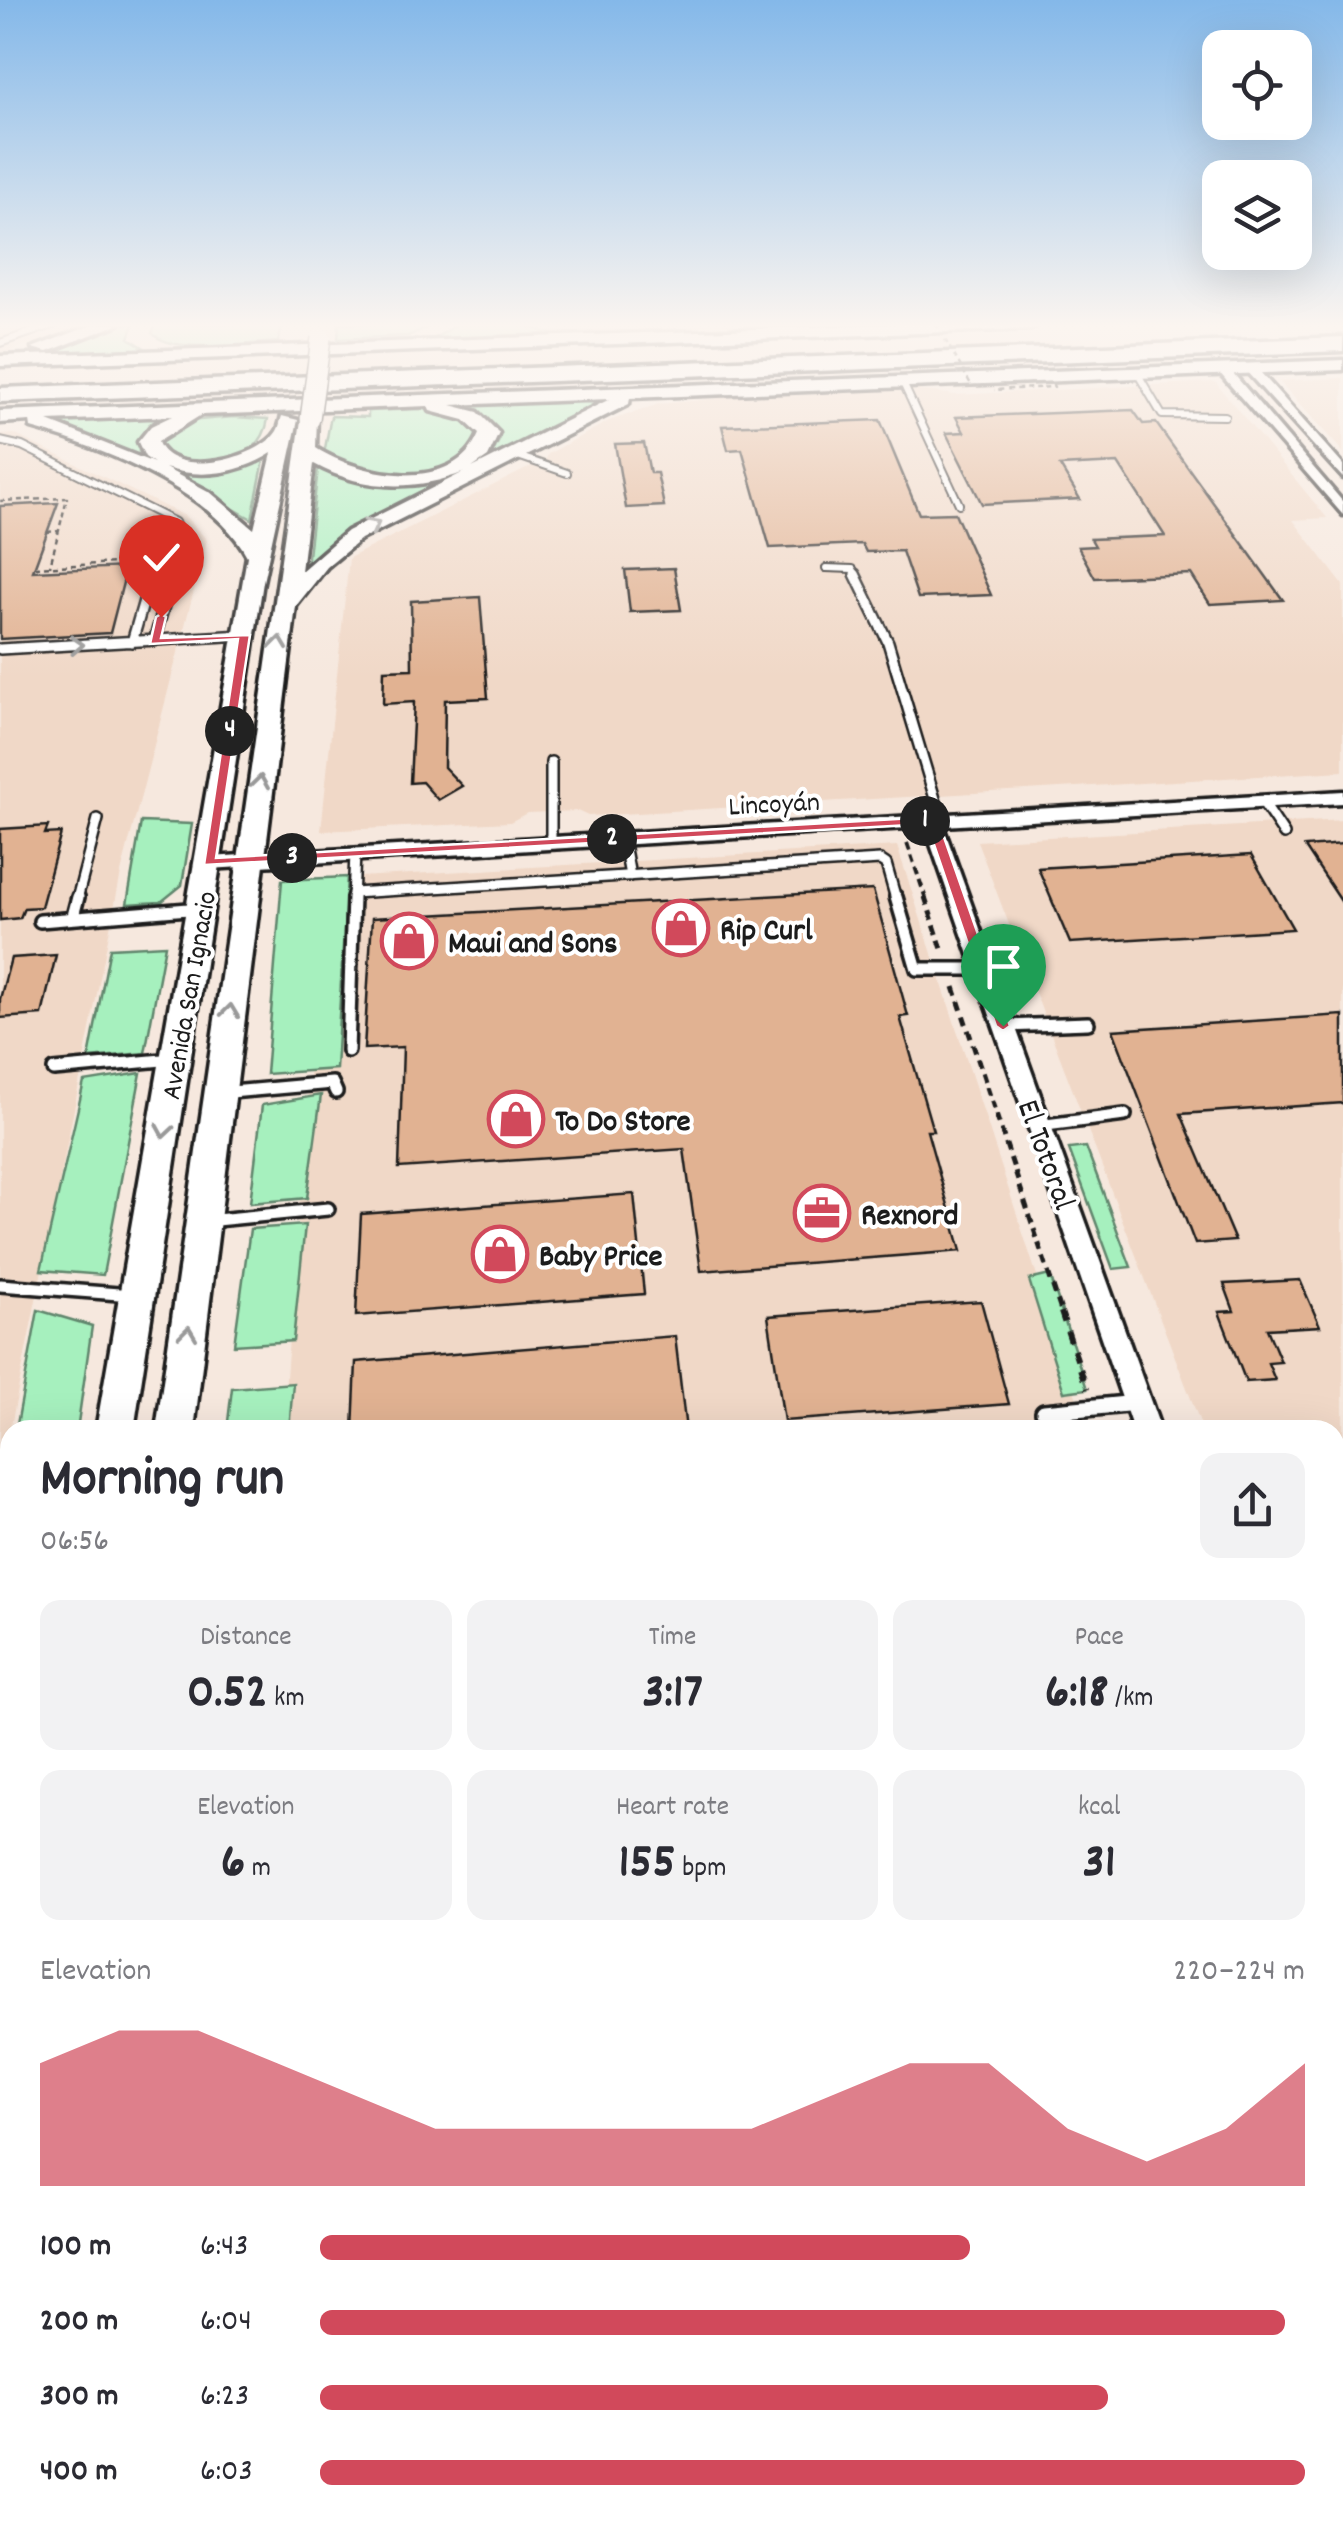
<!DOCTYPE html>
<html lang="en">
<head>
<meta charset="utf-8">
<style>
  body { margin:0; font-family:Dekko,sans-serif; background:#f2f2f3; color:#2b2b33; height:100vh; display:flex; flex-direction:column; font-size:38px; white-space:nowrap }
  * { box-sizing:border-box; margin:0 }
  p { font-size:32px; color:#7c7c81 }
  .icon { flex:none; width:55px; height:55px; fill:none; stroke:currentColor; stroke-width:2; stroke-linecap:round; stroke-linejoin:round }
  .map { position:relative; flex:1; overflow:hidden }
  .drawer { position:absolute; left:0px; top:1420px; width:1345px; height:1110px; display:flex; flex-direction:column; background:#fff; border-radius:30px 30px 0 0; box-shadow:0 10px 40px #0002 }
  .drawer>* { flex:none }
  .fabs { position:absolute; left:1202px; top:30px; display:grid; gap:20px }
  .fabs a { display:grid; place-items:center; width:110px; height:110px; border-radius:20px; background:#fff; box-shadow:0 10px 40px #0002; font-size:50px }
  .pin { position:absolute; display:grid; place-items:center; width:85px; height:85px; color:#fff; margin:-102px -42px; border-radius:50% 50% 50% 0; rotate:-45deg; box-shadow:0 0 10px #0007 }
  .pin .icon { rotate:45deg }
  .km { position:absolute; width:50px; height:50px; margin:-25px; border-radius:50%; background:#222; color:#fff; font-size:28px; line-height:50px; text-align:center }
  .round { display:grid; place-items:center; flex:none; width:105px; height:105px; border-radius:20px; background:#f2f2f3 }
  .overview { display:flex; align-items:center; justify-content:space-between; height:170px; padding:0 40px }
  h1 { font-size:55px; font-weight:700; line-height:75px }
  .metrics { display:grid; grid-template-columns:repeat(3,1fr); gap:15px; height:170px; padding:10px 40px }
  .metrics div { display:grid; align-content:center; border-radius:20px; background:#f2f2f3; text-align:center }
  .metrics b { font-size:50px; font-weight:700 }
  .metrics small { font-size:28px; font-weight:400 }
  .metrics p { font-size:28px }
  .chart { height:280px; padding:20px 40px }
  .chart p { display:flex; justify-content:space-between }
  .chart svg { width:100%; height:180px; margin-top:10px; fill:#d1495b; opacity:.7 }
  ul { padding:0 40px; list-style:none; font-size:32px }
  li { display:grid; grid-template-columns:160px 120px 1fr; align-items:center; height:75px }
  li i { height:25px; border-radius:12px; background:#d1495b }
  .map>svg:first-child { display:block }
</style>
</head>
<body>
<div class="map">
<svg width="1343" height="2530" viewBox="0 0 1343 2530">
  <rect width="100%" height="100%" fill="#f6e8de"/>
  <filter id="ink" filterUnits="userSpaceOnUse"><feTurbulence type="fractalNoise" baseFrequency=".01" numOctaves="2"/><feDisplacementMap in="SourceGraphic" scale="20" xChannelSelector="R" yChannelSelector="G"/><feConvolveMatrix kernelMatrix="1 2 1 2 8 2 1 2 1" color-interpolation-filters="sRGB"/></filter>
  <g filter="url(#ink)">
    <path fill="#f0d8c7" d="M0,324h90l-90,30z
      M556,324h275l-251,7z
      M1343,378v74l-64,-71z
      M1215,382l112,136 -34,2 50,65v186l-755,45 -11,-5 -50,2 -17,9 -189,9 28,-273 197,-99 2,-5 61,-33 50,-17 73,-7 187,-7 36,5z
      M14,434l171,82 22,24 -86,333 -121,608v-1046z
      M1343,820v975l-8,-21v-344h-132l-226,-589z
      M897,846l190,584h-805l42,-551z
      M1335,2190l8,25v315h-1148l1,-10h1139z"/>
    <path fill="#a6f0be" stroke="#61866d" stroke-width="2.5" d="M120,324h14l-5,14 17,11 -123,7z
      M156,324h127l-5,18c-29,1 -107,13 -126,-9z
      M339,324h95l-26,12 -70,3z
      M458,324h62l39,12 -124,2z
      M625,395l-314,170h-4l11,-97 48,15 107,-17 19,-12 8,-15c-7,-22 -26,-27 -46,-34z
      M421,409l28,3 33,17 -1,17c-58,40 -95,35 -157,8l7,-38 37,1v-6z
      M234,417l34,2c-8,51 -74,52 -111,30l1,-8 30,-20z
      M171,418c-17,6 -34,15 -32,35 34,24 86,17 125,7l-12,59 -59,-33 -150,-67z
      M141,822l51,2 -10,61 -21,17 -34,2z
      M347,877l-11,192 -70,5 16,-194z
      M165,945l-20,108 -56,5 21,-110z
      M141,1073l-38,202 -62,-5 43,-188z
      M321,1095l-14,103 -57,5 12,-98z
      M1086,1147l45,120 -18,2 -44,-120z
      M305,1225l-12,116 -59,4 16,-116z
      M1050,1275l37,114 -23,3 -35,-112z
      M38,1310l54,16 -15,104h-61z
      M293,1383l-4,47h-62l5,-42z
      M10,1460v226h-10v-206l6,-1z
      M1335,1602h8v182l-8,-21z
      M10,1737v114l-10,1v-114z"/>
    <path fill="#e1b292" stroke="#1c1c1c" stroke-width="2.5" d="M1133,410l10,14 13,-1 127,177 -73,4 -19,-30 -96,4 -17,-31 17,-1 -4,-7 74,-3 -47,-73 -58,3 20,33 -98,5 -36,-71 18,-1 -8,-15z
      M880,420l39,94 36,-1 36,82 -73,3 -16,-47 -36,1 -4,-8 -92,4 -28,-99 -14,1 -6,-24z
      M644,443l6,30h7l7,33 -38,2 -11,-64z
      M58,503l-25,68 94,-4 -17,66 -110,6v-133z
      M674,568l7,42 -51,2 -5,-42z
      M480,597l8,101 -43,2 -1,67 18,19 -24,14 -16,-18 -12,1 4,-81 -31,2 1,-34 28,-1 -1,-68z
      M48,826l-3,8 16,-1 -20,74 -17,1 -4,10 -20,2v-91z
      M1343,844v60l-38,-57z
      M1251,855l42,74 -223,14 -32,-75z
      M873,890l35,126 -8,1 33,114h-6l34,120 -260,20 -17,-122 -285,19 4,-121 -39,2 8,-131z
      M56,955l-14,60 -42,3v-19l11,-41z
      M1343,1015v88l-162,11 54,127 -40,3 -82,-214z
      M634,1194l10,100 -288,22 5,-102z
      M1300,1280l20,46 -53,3 14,33 -13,1 7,17 -29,2 -27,-70 15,-1 -10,-27z
      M981,1301l28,103 -225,17 -16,-105z
      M675,1336l11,94h-333l3,-68z"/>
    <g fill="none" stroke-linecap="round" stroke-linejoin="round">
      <g stroke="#1c1c1c" stroke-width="10">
        <path id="lane-far4" d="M0,343l56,-19
          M1136,371l26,44 63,1
          M902,381l57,123
          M0,441l22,5 153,76 7,19 -10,35
          M512,454l55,19
          M826,568l27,1 4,7"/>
      </g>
      <g stroke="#1c1c1c" stroke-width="14">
        <path id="lane-far3" d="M855,574l33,68 48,160 -4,19
          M154,641l19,-67
          M132,642l15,-52
          M0,649l244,-14
          M551,762v81
          M1262,801l22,33
          M623,838l7,38
          M353,893l527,-33 6,4 10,35
          M77,899l21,-80
          M353,899l2,-45"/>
      </g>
      <g stroke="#1c1c1c" stroke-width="18">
        <path id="lane-far2" d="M896,897l21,72h66
          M73,916l5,-19
          M40,921l161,-13
          M1003,1026l85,-3
          M348,1051l5,-154
          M54,1070l119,-11
          M220,1093l112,-10 4,9
          M1038,1126l87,-11
          M206,1221l122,-12
          M0,1285l132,10"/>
      </g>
      <g stroke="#1c1c1c" stroke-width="22">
        <path id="lane-far1" d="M1044,1412l93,-9"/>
      </g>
      <g stroke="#1c1c1c" stroke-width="26">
        <path id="lane" d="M248,2530l4,-10"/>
      </g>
      <g stroke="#1c1c1c" stroke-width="7">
        <path id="street" d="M1245,364h8l90,101v13l-98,-108z
          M1218,365h8l117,137v13l-125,-144z
          M1343,791v12l-400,23 218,604h-28l-208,-603 -716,42 -10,-6 10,-6z
          M1335,1942l8,3v53l-8,-3z"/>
      </g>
      <g stroke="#1c1c1c" stroke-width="7">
        <path id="secondary" d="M95,324h24l-72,28 -15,-4z
          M893,324h146l-8,5 -1031,37v-10z
          M1343,360v10l-713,28 -1,6 -268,135 -34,28 -31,39 -102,824h-38l145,-1010 16,-4 -1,32c43,28 138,47 163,-14l-15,-14 -34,-9 -2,-5 -227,9 -43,27c14,38 102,17 119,-11 3,-5 3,-10 5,-15l16,4 -35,162 -129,848h-38l151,-874c-34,-65 -147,-109 -216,-128l-1,-7 -30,2v-12zM610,399l-138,69 16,-11 11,-24 -21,-21 -27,-7zM172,416l-21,10 -13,16 7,15 9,6 -106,-42zM272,453l-18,76 -44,-37 -45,-24c36,11 74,6 107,-15zM314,464c46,26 102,28 150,8l-117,59 -46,40z
          M10,2057v108l-10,4v-108z
          M10,2499v21h51l-1,10h-60z"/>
      </g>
      <g stroke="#1c1c1c" stroke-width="7">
        <path id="highway" d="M1343,337v14l-1343,51v-14z"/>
      </g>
      <path stroke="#1c1c1c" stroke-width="2.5" stroke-dasharray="5 4" stroke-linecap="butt" d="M0,501l67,-3 -17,68
        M47,532l12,-1
        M35,567l127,-6"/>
      <path stroke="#1c1c1c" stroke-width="4" stroke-dasharray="8 5" stroke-linecap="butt" d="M907,843l19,56"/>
      <path stroke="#1c1c1c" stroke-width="5" stroke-dasharray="9 6" stroke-linecap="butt" d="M925,897l18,55
        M954,987l108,327"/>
      <path stroke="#1c1c1c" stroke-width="6" stroke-dasharray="11 9" stroke-linecap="butt" d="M1061,1312l26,77"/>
      <path stroke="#1c1c1c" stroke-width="8" stroke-dasharray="15 11" stroke-linecap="butt" d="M1335,2127l8,24"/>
      <use href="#lane-far4" stroke="#fff" stroke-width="6"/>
      <use href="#lane-far3" stroke="#fff" stroke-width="9"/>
      <use href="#lane-far2" stroke="#fff" stroke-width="11"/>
      <use href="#lane-far1" stroke="#fff" stroke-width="15"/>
      <use href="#lane" stroke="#fff" stroke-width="19"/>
      <use href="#street" fill="#fff" fill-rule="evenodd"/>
      <use href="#secondary" fill="#fff" fill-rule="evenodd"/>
      <use href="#highway" fill="#fff" fill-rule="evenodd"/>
      <g stroke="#1c1c1c" stroke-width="22" stroke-linecap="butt">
        <path id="secondary-bridge" d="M310,419l11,-81"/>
      </g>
      <path stroke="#1c1c1c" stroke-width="2.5" stroke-dasharray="5 4" stroke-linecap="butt" d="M936,324l36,62 80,-3 2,4 -60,3"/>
      <use href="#secondary-bridge" stroke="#fff" stroke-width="19"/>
    </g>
    <defs><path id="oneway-chevron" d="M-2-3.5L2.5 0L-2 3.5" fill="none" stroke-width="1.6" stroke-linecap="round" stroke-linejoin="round" transform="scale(2.5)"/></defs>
    <g stroke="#999">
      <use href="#oneway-chevron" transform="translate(373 525) rotate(-28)"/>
      <use href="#oneway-chevron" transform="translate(279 643) rotate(-83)"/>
      <use href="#oneway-chevron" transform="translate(77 645) rotate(-3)"/>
      <use href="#oneway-chevron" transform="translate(260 782) rotate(-82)"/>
      <use href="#oneway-chevron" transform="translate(230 1011) rotate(-83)"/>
      <use href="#oneway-chevron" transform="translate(164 1131) rotate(99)"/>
      <use href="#oneway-chevron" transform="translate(188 1333) rotate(-83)"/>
    </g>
  </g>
  <linearGradient id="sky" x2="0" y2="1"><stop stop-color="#84b8e9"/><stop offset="0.48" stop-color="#fbf5f0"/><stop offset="1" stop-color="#fbf5f0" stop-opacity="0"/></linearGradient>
  <rect width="1343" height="678" fill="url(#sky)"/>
  <path fill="#d1495b" stroke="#fff" stroke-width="2.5" d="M161,614l5,3 -5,21 89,-3 -34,223 716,-41 6,3 72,206 -7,5 -7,-5 -69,-202 -723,41 34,-226 -88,5 6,-27z"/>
  <defs>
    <g id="shop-ring" transform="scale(2.875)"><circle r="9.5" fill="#fff" stroke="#d1495b" stroke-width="1.5"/><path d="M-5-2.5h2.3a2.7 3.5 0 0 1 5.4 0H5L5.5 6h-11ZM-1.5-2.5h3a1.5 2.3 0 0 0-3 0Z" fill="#d1495b"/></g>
    <g id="office-ring" transform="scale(2.875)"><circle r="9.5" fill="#fff" stroke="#d1495b" stroke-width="1.5"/><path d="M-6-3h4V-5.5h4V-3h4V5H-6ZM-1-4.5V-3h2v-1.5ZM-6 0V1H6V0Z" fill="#d1495b"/></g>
  </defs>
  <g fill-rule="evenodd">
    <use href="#shop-ring" x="681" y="928"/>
    <use href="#shop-ring" x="409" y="941"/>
    <use href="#shop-ring" x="516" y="1119"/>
    <use href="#office-ring" x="822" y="1213"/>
    <use href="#shop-ring" x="500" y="1254"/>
  </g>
  <g text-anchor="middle" stroke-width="8" stroke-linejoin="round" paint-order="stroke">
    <g font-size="28" fill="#1c1c1c" stroke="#fff">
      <text transform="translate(774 802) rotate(-3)" y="10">Lincoyán</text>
      <text transform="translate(187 995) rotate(-80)" y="10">Avenida San Ignacio</text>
    </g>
    <g font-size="32" font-weight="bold" fill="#1c1c1c" stroke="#fff" text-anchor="start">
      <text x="720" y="939">Rip Curl</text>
      <text x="448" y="952">Maui and Sons</text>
      <text x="555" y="1130">To Do Store</text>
      <text x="861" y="1224">Rexnord</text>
      <text x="539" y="1265">Baby Price</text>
    </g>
    <g font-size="32" fill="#1c1c1c" stroke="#fff">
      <text transform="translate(1048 1154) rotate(70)" y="11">El Totoral</text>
    </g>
  </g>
</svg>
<div class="fabs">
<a><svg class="icon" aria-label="locate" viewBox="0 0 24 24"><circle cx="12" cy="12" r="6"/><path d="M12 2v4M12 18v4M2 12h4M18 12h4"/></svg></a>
<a><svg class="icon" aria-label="layers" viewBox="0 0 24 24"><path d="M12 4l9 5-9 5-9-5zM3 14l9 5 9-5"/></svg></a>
</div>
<div class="pin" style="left:1003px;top:1026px;background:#1e9e55"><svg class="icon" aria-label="arrive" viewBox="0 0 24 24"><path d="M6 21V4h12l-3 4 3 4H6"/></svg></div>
<div class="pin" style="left:161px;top:617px;background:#d93025"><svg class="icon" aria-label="check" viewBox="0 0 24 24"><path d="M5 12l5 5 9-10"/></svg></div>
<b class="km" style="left:925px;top:821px">1</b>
<b class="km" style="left:612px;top:839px">2</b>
<b class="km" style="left:292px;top:858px">3</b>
<b class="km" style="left:230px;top:731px">4</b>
<section class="drawer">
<div class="overview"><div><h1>Morning run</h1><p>06:56</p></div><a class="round"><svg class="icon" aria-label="share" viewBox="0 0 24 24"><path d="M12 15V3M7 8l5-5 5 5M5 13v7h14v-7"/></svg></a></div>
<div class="metrics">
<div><p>Distance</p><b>0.52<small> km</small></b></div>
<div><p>Time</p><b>3:17</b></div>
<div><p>Pace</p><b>6:18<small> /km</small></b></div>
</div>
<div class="metrics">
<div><p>Elevation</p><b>6<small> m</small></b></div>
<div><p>Heart rate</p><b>155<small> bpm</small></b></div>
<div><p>kcal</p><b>31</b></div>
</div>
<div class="chart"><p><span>Elevation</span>220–224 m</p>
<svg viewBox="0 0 160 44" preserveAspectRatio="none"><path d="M0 44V14L10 6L20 6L30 14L40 22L50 30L60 30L70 30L80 30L90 30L100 22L110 14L120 14L130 30L140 38L150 30L160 14V44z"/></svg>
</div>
<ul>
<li><b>100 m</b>6:43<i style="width:66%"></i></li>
<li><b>200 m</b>6:04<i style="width:98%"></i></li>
<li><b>300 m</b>6:23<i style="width:80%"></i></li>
<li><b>400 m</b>6:03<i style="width:100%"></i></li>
</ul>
</section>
</div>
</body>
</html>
